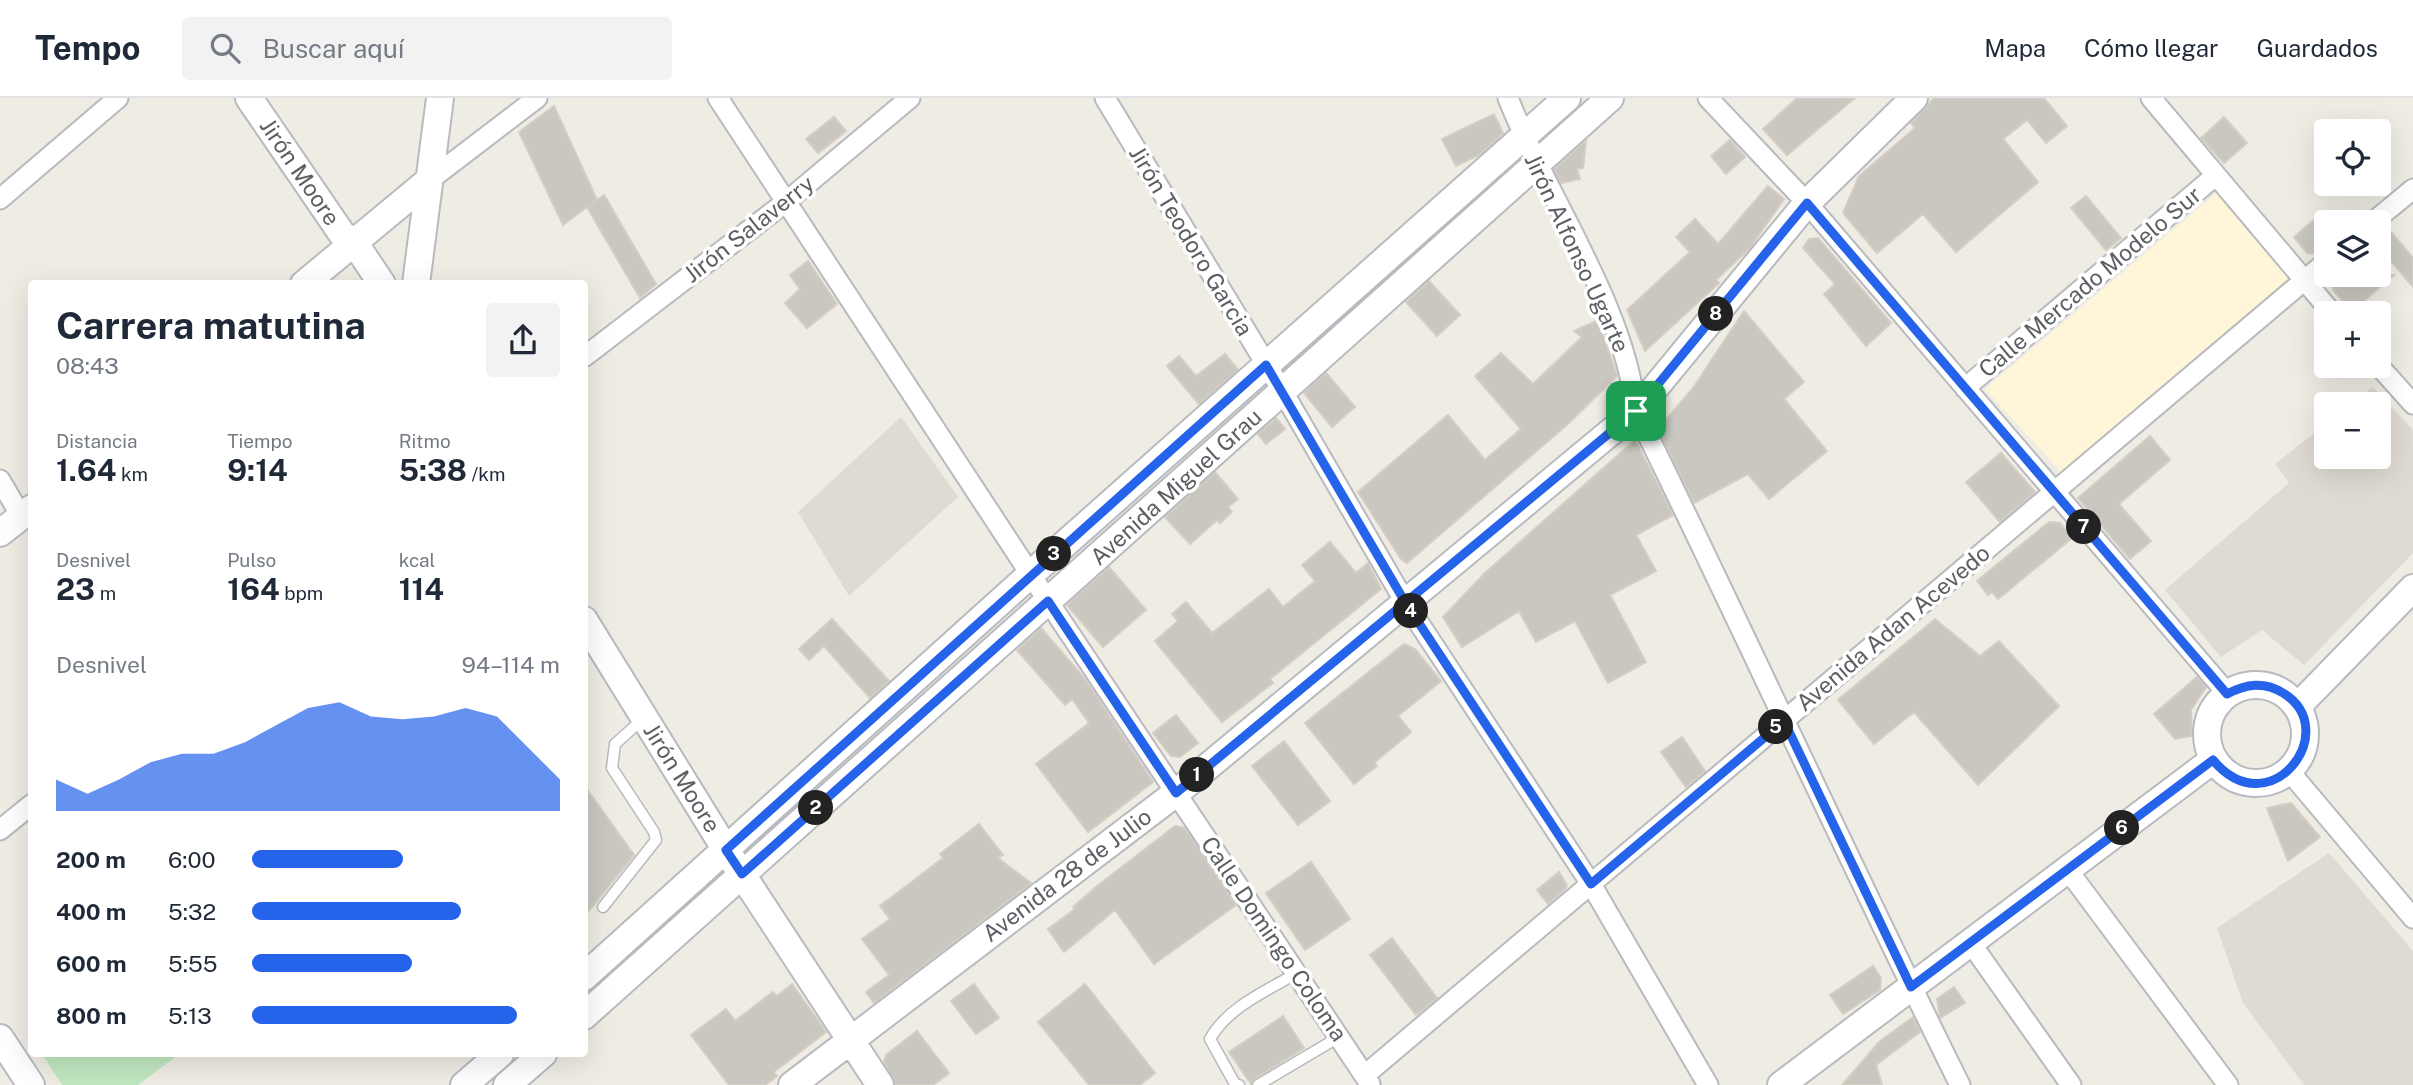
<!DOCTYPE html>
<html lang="es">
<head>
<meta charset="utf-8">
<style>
  body { margin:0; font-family:"Public Sans",sans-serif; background:#f2f2f3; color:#1f2937; height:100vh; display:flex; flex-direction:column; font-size:26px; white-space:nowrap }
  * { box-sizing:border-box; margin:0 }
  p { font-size:23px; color:#747a83 }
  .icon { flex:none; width:38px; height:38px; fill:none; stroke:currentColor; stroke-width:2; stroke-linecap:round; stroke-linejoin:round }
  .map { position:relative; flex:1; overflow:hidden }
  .side { position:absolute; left:28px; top:182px; width:560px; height:777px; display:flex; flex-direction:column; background:#fff; border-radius:7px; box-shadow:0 7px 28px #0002 }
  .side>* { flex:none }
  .tools { position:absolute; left:2314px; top:21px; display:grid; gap:14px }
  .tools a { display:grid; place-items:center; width:77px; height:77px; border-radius:7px; background:#fff; box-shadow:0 7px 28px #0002; font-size:35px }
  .pin { position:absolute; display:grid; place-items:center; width:60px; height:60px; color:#fff; margin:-30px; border-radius:14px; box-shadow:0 4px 10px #0006 }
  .km { position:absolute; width:35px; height:35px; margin:-18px; border-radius:50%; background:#222; color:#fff; font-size:19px; line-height:35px; text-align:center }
  .round { display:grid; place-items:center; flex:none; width:74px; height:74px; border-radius:7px; background:#f2f2f3 }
  .overview { display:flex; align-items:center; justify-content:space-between; height:119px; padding:0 28px }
  h1 { font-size:38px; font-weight:700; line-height:52px }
  .stats { display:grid; grid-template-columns:repeat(3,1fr); gap:10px; height:119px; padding:7px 28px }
  .stats div { display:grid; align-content:center }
  .stats b { font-size:30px; font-weight:700 }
  .stats small { font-size:19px; font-weight:400 }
  .stats p { font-size:19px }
  .chart { height:196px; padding:14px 28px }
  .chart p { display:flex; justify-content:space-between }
  .chart svg { width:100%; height:126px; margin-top:7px; fill:#2563eb; opacity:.7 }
  ul { padding:0 28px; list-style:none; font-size:23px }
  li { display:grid; grid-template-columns:112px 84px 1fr; align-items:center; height:52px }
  li i { height:18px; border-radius:9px; background:#2563eb }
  header { display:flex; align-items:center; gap:42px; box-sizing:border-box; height:98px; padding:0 35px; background:#fff; border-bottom:2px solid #e0e1e3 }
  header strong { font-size:33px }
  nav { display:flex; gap:38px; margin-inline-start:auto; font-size:24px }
  .search { width:490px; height:63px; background:#f2f2f3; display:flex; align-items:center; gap:18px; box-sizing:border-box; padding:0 24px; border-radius:7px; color:#747a83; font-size:26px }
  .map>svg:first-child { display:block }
</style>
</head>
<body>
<header>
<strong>Tempo</strong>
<div class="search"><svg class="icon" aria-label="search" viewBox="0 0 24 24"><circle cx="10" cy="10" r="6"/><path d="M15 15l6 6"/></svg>Buscar aquí</div>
<nav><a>Mapa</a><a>Cómo llegar</a><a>Guardados</a></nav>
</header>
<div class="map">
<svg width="2413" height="987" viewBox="0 0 2413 987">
  <rect width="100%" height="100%" fill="#efece4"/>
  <path fill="#fff6d9" d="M2218,94l77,88 -230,196 -80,-87z"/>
  <path fill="#dfdbd2" d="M2373,289l40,43v123l-109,112 -42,-35 -41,27 -56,-67 124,-107 -14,-19 51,-40v33h52v-53h-27z
    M901,319l57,80 -109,99 -51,-84z
    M2329,755l84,98v134h-109l-61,-82 -26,-75z"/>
  <path fill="#c0e7c0" d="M1517,47l8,21 -240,216 -12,-17z
    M42,956h137l-41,31h-76z"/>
  <path fill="#cac7c1" stroke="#d4cec2" stroke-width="2" d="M1797,0h58l-68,57 -24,-26z
    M1934,0h110l23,28 -21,17 -19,-23 -24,19 35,43 -82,70 -33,-38 -46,39 -34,-40 16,-37 56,-48 -4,-5z
    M554,8l43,94 -5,4 12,-9 52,89 -16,14 -53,-91 -24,18 -44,-93z
    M1494,16l9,19 -24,22 -23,11 -14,-27z
    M834,19l12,14 -28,22 -12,-14z
    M2224,19l23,26 -23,20 -23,-25z
    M1730,42l15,17 -19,17 -15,-18z
    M1586,43l-3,27 -6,1 3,10 -19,4 -7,-14z
    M1768,88l16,13 -35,50 -33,31 3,3 -74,68 -18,-41 63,-58 -14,-15 19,-18 23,25z
    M2086,98l35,42 -15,12 -35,-42z
    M2316,120l10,12v18l-10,6 -9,-1 -13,-16z
    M2390,133l23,27v29l-35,-41v-5z
    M1818,140l73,85 -25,23 -42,-52 11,-10 -32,-36 6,-9z
    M808,163l29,43 -30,24 -22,-25 15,-14 -10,-14z
    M2343,177h51l-42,36 -19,-21 1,-8z
    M1429,183l31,34 -23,21 -31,-34z
    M1744,213l60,71 -20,17 43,52 -58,48 -21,-25 -54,29 -36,-74 35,-41z
    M1598,222l19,56 -48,47 -162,140 -6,-4 -43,-67 90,-77 37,45 36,-31 -46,-53 26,-23 32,31 49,-47 -8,-6z
    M1225,256l13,16 -39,34 -32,-38 12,-10 17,20z
    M1326,275l29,34 -23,20 -28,-34z
    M1276,320l9,11 -19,15 -8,-10z
    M2150,338l20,24 -51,44 32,37 -21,18 -52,-61z
    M1635,342l38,75 -37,20 20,36 -46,24 36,67 -38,21 -33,-62 -39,21 -17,-31 -57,36 -19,-30 42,-44z
    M2001,355l34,39 -35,30 -34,-40z
    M1215,374l23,27 -10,8 4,5 -12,11 -3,-3 -27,24 -25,-27z
    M2049,424l11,1 12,15 -74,61 -6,-7 -4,3 -11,-14z
    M1330,444l26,31 12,-10 13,26 -111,90 3,4 -51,39 -67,-81 23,-20 -6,-7 14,-12 26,31 57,-44 14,18 32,-26 -13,-16z
    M1109,469l37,43 -43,37 -36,-42z
    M832,521l57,62 -19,17 -46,-52 -15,14 -10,-11z
    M1935,521l45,37 19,-15 60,65 -81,79 -64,-73 -40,32 -36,-44z
    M1041,530l44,51 68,103 -65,50 -52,-68 53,-41 -17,-24 -7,6 -48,-55z
    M1404,546l11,5 26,32 -43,35 13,16 -37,31 3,3 -23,18 -49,-61z
    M2197,579l9,10 -15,23 1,26 -17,3 -21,-25z
    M1176,617l22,28 -18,14 -9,-1 -18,-23z
    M1682,639l23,34 -19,16 -25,-35z
    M1284,643l46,60 -32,24 -46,-59z
    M584,687l50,70 -50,62z
    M2291,705l29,34 -32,24 -21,-53z
    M979,726l24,31 -5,3 33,25 -157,120 -8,-11 23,-17 -27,-36 28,-20 -10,-13 63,-48 -3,-4z
    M1175,728l10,2 51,77 -82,59 -39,-54 -51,42 -16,-23 27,-20 -2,-2 24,-21z
    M1311,764l39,57 -45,31 -39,-57z
    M1559,774l8,13 -2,4 -17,15 -11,-14z
    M1392,840l45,60 -21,17 -46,-60z
    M1873,868l8,12 -1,12 -37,24 -13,-19z
    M792,886l34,48 -52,40 3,4 -12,9h-36l-38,-50 35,-26 9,12 38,-29 4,4z
    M974,886l25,34 -23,16 -25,-33z
    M1085,886l70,89 -15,12h-51l-51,-63z
    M1954,889l11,16 -25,15 -3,-19z
    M1283,918l21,32 -50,31 -3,5 -22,-32z
    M1913,919l7,15 -44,33 6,20h-40l37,-43z
    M917,933l32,42 -16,12h-37l-12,-23 2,-7z"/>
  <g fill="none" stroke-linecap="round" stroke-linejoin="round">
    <g stroke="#b7babe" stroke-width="13">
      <path id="lane" d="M603,809l53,-67 -2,-8 -42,-64 3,-24 29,-26
        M1239,987l-4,-1 -25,-45c18,-32 56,-48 87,-66
        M1258,987l81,-48"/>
    </g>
    <g stroke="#b7babe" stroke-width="23">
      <path id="street" d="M718,0l330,503 322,483
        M1105,0l178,294 122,210 186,282 117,201
        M1508,0c40,102 116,205 128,313 110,224 213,451 324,674
        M1708,0l99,105 420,490
        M2151,0l181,215
        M427,84l110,-84
        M0,101l118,-101
        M2373,124l40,-33
        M584,259l203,-156 123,-103
        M2378,267l35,39
        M1965,290l250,-212
        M0,382l21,36
        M2289,673l124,147
        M0,732l32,-26
        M2067,771l161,216
        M1970,844l101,143
        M1365,977l961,-813"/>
    </g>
    <g stroke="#b7bbc0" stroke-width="30">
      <path id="secondary" d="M249,0l93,136 12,8 28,42
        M304,186l123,-102
        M416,186l24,-186
        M0,435l32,-25
        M584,522l142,230 154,235
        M2207 636a49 49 0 1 1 98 0a49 49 0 1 1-98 0Z
        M2297,609l116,-119
        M584,879l447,-403 536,-476
        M584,918l1026,-918
        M0,940l31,47
        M464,987l36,-31
        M507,987l36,-31
        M792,987l384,-292 460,-382 171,-208 107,-105
        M1781,987l432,-325"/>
    </g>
    <use href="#lane" stroke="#fff" stroke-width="10"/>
    <use href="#street" stroke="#fff" stroke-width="19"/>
    <use href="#secondary" stroke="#fff" stroke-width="26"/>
  </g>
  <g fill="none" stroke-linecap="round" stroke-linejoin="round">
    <g stroke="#fff" stroke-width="14">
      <path id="route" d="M1636,313l-460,382 -128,-192 -306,273 -16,-24 540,-485 139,237 186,282 193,-163 127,266 302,-227c57,68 131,-30 70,-67 -19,-12 -37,-9 -56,1l-420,-491 -171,208"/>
    </g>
    <use href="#route" stroke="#2563eb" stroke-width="9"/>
  </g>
  <g text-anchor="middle" stroke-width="7" stroke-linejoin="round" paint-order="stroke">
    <g font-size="23" fill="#5c6065" stroke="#fff">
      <text transform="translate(300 74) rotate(56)" y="8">Jirón Moore</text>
      <text transform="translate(749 131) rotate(-38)" y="8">Jirón Salaverry</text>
      <text transform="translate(1191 143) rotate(59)" y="8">Jirón Teodoro Garcia</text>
      <text transform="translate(1577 155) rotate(65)" y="8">Jirón Alfonso Ugarte</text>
      <text transform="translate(2090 184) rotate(-40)" y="8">Calle Mercado Modelo Sur</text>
      <text transform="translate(1176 389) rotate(-42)" y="8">Avenida Miguel Grau</text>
      <text transform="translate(1893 530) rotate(-40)" y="8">Avenida Adan Acevedo</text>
      <text transform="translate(682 680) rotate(58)" y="8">Jirón Moore</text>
      <text transform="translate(1067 777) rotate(-37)" y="8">Avenida 28 de Julio</text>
      <text transform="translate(1274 841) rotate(56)" y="8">Calle Domingo Coloma</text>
    </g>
  </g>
</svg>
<div class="tools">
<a><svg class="icon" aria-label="locate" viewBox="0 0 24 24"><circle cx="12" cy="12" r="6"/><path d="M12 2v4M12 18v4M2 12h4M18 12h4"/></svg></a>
<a><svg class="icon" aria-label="layers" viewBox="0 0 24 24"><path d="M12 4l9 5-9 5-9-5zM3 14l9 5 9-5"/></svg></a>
<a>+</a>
<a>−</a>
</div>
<div class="pin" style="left:1636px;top:313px;background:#1e9e55"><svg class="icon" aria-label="arrive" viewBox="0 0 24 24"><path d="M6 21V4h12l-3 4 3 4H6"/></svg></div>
<b class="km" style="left:1197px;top:677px">1</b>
<b class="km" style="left:816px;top:710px">2</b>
<b class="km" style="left:1054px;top:456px">3</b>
<b class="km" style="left:1411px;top:513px">4</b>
<b class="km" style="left:1776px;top:629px">5</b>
<b class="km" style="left:2122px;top:730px">6</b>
<b class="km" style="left:2084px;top:429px">7</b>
<b class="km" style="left:1716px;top:216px">8</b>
<section class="side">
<div class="overview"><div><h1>Carrera matutina</h1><p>08:43</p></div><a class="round"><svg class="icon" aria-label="share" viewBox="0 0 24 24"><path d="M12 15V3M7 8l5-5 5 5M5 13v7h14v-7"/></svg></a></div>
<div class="stats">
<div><p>Distancia</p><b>1.64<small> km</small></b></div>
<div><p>Tiempo</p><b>9:14</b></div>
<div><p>Ritmo</p><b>5:38<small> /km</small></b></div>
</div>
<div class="stats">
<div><p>Desnivel</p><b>23<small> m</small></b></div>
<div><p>Pulso</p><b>164<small> bpm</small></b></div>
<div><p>kcal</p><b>114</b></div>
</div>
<div class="chart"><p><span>Desnivel</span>94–114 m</p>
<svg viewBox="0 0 160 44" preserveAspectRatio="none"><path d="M0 44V33L10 38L20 33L30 27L40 24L50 24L60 20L70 14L80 8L90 6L100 11L110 12L120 11L130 8L140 11L150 22L160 33V44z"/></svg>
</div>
<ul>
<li><b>200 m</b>6:00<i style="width:49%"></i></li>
<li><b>400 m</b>5:32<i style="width:68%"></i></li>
<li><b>600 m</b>5:55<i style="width:52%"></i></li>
<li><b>800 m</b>5:13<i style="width:86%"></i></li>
</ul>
</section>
</div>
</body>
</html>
